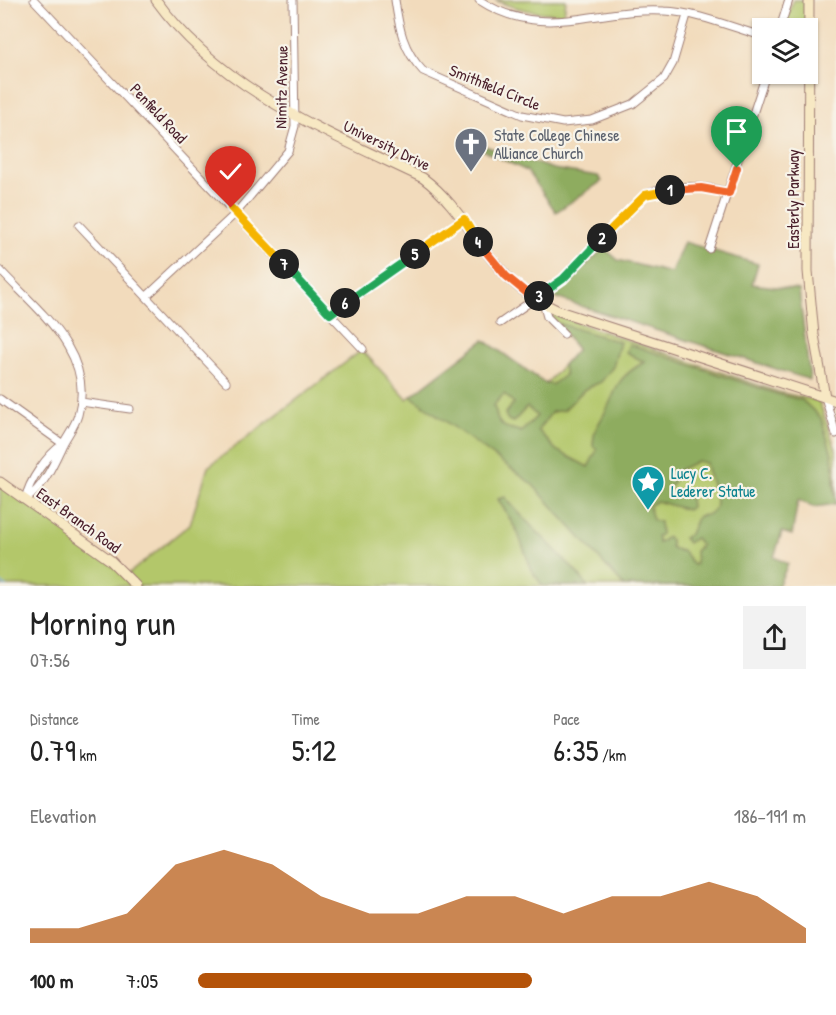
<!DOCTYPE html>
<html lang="en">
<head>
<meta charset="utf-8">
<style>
  body { margin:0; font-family:"Patrick Hand",sans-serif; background:#f2f2f2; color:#222; height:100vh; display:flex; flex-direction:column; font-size:22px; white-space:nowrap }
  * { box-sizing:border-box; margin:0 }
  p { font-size:20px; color:#767676 }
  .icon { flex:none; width:33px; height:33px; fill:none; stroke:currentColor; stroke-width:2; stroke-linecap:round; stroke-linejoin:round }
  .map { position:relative; height:586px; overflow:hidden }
  .panel { display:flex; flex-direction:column; background:#fff; flex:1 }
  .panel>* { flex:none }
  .buttons { position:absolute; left:752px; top:18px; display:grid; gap:12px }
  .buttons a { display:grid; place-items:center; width:66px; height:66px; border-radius:0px; background:#fff; box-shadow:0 2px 4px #0004; font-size:30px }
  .pin { position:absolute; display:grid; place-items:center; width:51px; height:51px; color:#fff; margin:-62px -26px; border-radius:50% 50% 50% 0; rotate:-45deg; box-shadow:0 0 6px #0007 }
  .pin .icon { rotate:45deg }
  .km { position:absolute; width:30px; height:30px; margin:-15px; border-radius:50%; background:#222; color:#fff; font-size:16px; line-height:30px; text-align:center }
  .round { display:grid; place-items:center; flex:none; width:63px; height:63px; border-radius:0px; background:#f2f2f2 }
  .head { display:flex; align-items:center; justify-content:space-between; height:102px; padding:0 30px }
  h1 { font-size:33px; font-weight:600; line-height:45px }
  .figures { display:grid; grid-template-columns:repeat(3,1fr); gap:9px; height:102px; padding:6px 30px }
  .figures div { display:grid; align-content:center }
  .figures b { font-size:30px; font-weight:600 }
  .figures small { font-size:16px; font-weight:400 }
  .figures p { font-size:16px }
  .chart { height:168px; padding:12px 30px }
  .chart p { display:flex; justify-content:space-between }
  .chart svg { width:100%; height:108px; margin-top:6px; fill:#b45309; opacity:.7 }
  ul { padding:0 30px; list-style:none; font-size:20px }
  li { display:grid; grid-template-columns:96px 72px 1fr; align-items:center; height:45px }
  li i { height:15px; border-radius:8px; background:#b45309 }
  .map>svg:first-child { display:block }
</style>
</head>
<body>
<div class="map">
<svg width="836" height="586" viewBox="0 0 836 586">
  <rect width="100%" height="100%" fill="#f7f3e8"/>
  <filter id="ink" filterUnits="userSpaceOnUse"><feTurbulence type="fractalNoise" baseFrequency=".0167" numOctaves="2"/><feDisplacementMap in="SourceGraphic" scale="12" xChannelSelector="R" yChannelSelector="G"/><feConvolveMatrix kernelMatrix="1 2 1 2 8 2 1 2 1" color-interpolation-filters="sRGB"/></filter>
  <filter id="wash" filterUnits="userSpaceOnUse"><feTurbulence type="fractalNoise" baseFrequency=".008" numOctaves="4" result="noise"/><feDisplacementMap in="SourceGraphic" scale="24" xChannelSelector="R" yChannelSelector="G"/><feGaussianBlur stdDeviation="1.35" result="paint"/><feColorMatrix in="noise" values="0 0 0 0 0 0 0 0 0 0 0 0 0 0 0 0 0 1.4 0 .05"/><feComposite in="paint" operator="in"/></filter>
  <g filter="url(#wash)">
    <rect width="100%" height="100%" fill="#f2dbbc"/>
    <path fill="#b3c76b" stroke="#7e734b" stroke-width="1.5" d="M495,0h71l-2,14c-24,0 -46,-4 -69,-14z
      M793,0h12l1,28h-22z
      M549,313l229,79 41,9 17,49v44l-52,-2 -32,94h-752v-104l127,93 63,-51 18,-57 154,-117 45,49 77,-59 62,44 31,-35z"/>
    <path fill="#8eac5f" stroke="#6c6645" stroke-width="1.5" fill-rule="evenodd" d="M476,143l77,26 45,7 4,5 -46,31 -29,-41 -49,-23z
      M684,242l74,22 -6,20 47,6 11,90 -257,-83 51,-49 14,12 53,13z
      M557,323l63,19 -7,25 -12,15 -16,7 -21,21 -12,2 -14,18 18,20 32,17 9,-17 -4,-4c1,-16 2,-16 10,-30 17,-29 8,-34 41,-54l-18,-10 3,-8 148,50 25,6 19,18 11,36 4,50 -22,3 -16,-7 -6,35 -10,-3 -8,25 14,7 -10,22h-154l-92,-102 -121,-88 73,-56 62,44h7l12,-9 -2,-10 14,-16zM504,394l10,9 -9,11 3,6 5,2 14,-15 10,9 -16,16c-7,-5 -17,-1 -23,-12 -3,-6 0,-9 -5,-14zM697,461l9,2c2,16 13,31 9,46l-8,6 -9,1 -8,18 -6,4 4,5 7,-5 6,7 -6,6 1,13 -3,1 -9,-13 -13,-4v-8l-4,-3 -8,6 -2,-6 4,-3 -1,-12 -7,-2 -4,-14 8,-5 30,9 4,-3 -1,-9 -8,-4 -8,3 -6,-5 11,-22z
      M505,497c26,32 58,57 83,89h-45l-10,-13 -16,-42 -19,-32z"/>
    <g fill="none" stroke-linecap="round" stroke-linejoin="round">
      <path stroke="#77b4ea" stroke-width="1.5" d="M0,582l6,4"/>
    </g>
  </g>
  <g filter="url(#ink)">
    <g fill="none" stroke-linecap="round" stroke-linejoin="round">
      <g stroke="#9e7d74" stroke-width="9">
        <path id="minor" d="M34,0l329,349
          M395,0c4,28 8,50 28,71l99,44 41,8 29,-3 41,-16 31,-25 9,-16 14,-48
          M479,0c64,42 117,7 185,11 32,1 67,16 98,25
          M780,28l9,-28
          M79,225l147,157
          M709,249l57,-175
          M0,270c37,40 96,83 78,145 -3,11 -10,19 -15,29 -9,19 -19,43 -38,56
          M147,296l89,-83 52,-62 7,-25 -2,-126
          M543,303l4,14 17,17
          M330,314l134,-95
          M500,323l63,-44 82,-84c22,-11 62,-11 84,-2
          M825,397l11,37
          M0,399l63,45
          M81,402l49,7
          M25,500c4,-20 22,-45 38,-56"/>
      </g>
      <g stroke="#9e7d74" stroke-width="11">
        <path id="secondary" d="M156,0c66,91 169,131 267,178 39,29 56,74 92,106 13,12 28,19 44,27l277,90
          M809,0l-1,271 6,64 11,62
          M0,482l110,78 26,26"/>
      </g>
      <use href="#minor" stroke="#fff" stroke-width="7"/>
      <use href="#secondary" stroke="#f7e8c3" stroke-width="9"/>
    </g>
  </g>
  <g fill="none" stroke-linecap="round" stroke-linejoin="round" filter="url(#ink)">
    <g stroke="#fff" stroke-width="12">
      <path id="split-1" d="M670,190l31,-2 28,5 8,-25"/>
    </g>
    <g stroke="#fff" stroke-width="12">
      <path id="split-2" d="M602,238l43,-43 25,-5"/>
    </g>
    <g stroke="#fff" stroke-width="12">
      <path id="split-3" d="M539,296l24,-17 39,-41"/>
    </g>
    <g stroke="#fff" stroke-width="12">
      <path id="split-4" d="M478,242l28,34 28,23 5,-3"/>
    </g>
    <g stroke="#fff" stroke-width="12">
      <path id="split-5" d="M415,254l49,-35 14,23"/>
    </g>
    <g stroke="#fff" stroke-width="12">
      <path id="split-6" d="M345,303l70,-49"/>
    </g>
    <g stroke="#fff" stroke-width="12">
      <path id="split-7" d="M284,264l46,50 15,-11"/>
    </g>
    <g stroke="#fff" stroke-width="12">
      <path id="split-8" d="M231,208l53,56"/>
    </g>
    <use href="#split-1" stroke="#f0652b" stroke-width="8"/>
    <use href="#split-2" stroke="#f5b400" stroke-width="8"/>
    <use href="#split-3" stroke="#22a559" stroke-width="8"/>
    <use href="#split-4" stroke="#f0652b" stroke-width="8"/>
    <use href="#split-5" stroke="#f5b400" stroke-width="8"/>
    <use href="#split-6" stroke="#22a559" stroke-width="8"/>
    <use href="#split-7" stroke="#22a559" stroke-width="8"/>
    <use href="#split-8" stroke="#f5b400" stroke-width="8"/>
  </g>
  <defs>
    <g id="church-pin" transform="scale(1.725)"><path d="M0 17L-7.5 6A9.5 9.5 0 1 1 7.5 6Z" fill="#6b7280" stroke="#f7f3e8"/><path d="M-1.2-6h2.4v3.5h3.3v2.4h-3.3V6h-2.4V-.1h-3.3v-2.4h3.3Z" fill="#fff"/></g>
    <g id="sight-pin" transform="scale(1.725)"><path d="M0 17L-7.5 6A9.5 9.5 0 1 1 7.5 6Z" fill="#0f9aa8" stroke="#f7f3e8"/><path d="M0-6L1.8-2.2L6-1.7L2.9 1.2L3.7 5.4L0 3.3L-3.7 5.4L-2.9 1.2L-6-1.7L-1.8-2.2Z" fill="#fff"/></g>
  </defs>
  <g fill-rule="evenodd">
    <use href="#church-pin" x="471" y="144"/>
    <use href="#sight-pin" x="648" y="482"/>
  </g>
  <g text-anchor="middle" stroke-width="4.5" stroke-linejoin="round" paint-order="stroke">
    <g font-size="16" fill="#4a1f2b" stroke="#f7f3e8">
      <text transform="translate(281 87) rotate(-89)" y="6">Nimitz Avenue</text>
      <text transform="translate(495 87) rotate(22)" y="6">Smithfield Circle</text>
      <text transform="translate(159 113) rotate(47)" y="6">Penfield Road</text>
      <text transform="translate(387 145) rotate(26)" y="6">University Drive</text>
      <text transform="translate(793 199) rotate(-90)" y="6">Easterly Parkway</text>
      <text transform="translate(79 520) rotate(36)" y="6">East Branch Road</text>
    </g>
    <g font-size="16" fill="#5b616d" stroke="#f7f3e8" text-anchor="start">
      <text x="494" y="141">State College Chinese<tspan x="494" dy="18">Alliance Church</tspan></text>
    </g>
    <g font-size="16" fill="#0d838f" stroke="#f7f3e8" text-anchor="start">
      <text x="671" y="479">Lucy C.<tspan x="671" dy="18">Lederer Statue</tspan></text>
    </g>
  </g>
</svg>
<div class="buttons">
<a><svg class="icon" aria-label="layers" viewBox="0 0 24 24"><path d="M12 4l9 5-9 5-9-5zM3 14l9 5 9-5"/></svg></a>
</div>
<div class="pin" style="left:737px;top:168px;background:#1e9e55"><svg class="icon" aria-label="arrive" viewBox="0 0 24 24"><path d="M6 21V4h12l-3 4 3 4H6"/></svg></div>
<div class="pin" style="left:231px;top:208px;background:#d93025"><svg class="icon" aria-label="check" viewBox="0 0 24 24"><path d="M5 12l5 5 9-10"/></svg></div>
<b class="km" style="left:670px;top:190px">1</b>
<b class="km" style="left:602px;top:238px">2</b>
<b class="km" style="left:539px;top:296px">3</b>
<b class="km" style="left:478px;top:242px">4</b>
<b class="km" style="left:415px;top:254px">5</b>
<b class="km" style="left:345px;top:303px">6</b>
<b class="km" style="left:284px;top:264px">7</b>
</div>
<section class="panel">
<div class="head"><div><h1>Morning run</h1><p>07:56</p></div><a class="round"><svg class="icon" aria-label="share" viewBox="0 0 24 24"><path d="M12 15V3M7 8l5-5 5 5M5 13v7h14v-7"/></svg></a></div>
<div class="figures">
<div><p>Distance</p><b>0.79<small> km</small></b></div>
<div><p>Time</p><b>5:12</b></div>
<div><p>Pace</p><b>6:35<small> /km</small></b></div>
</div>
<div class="chart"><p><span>Elevation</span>186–191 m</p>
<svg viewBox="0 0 160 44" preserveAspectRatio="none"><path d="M0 44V38L10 38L20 32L30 12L40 6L50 12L60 25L70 32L80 32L90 25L100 25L110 32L120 25L130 25L140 19L150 25L160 38V44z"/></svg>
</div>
<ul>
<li><b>100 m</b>7:05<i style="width:55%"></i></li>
</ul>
</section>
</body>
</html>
